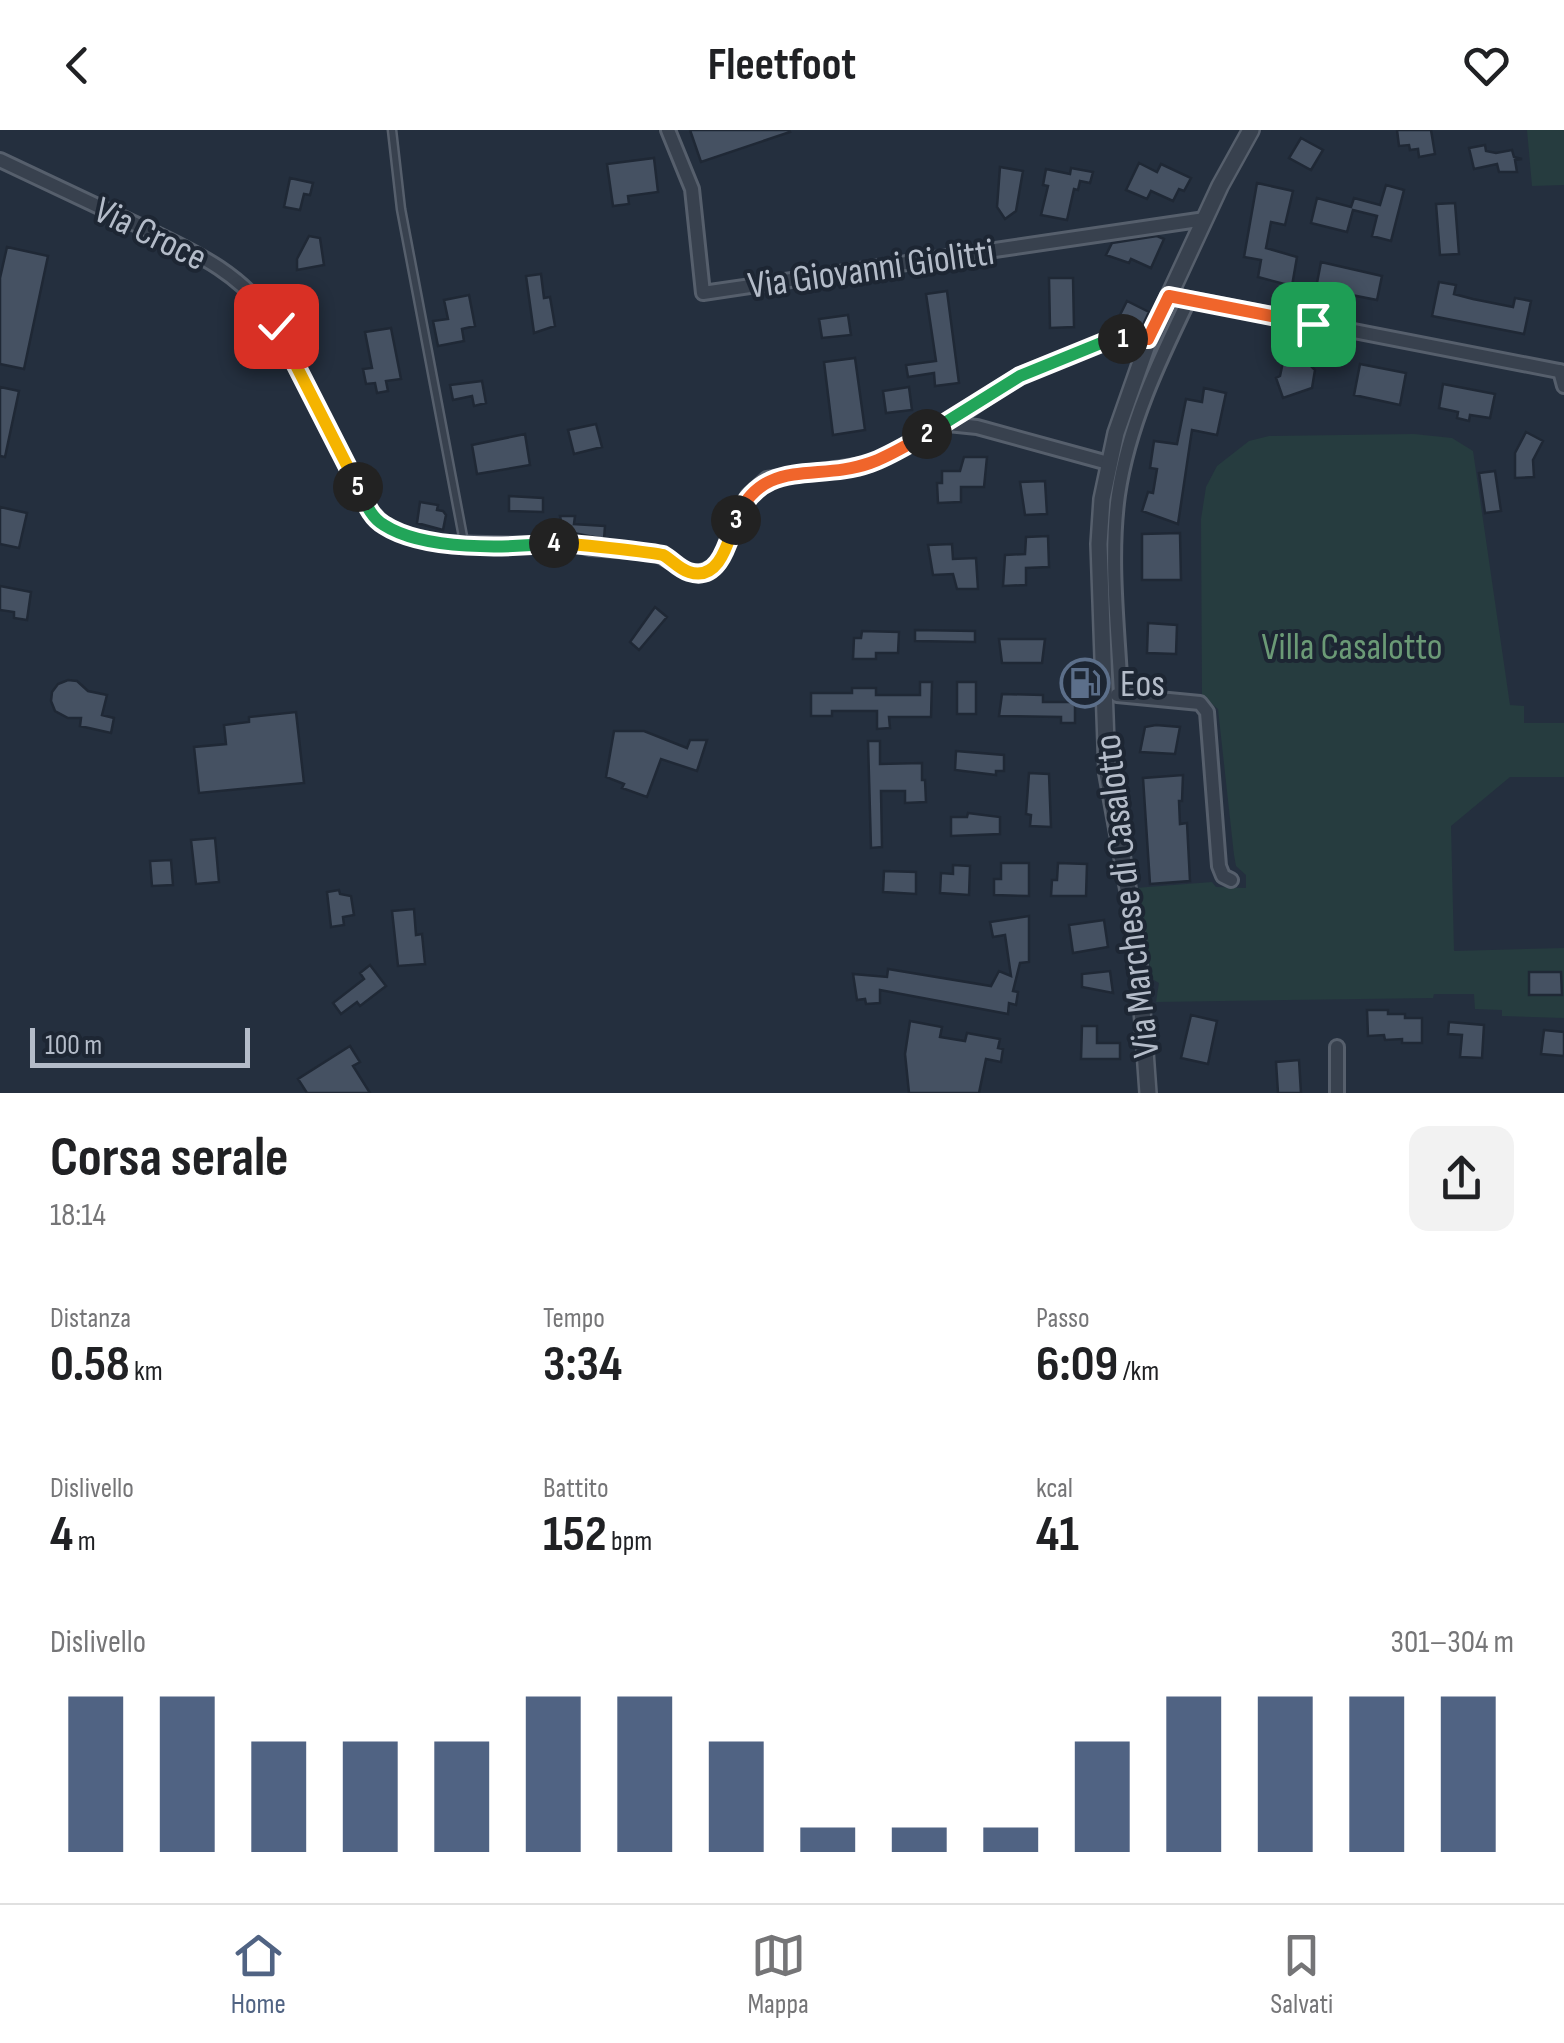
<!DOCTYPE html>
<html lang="it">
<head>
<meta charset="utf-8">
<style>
  body { margin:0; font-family:"Sofia Sans Condensed",sans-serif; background:#f2f2f2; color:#202124; height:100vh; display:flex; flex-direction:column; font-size:38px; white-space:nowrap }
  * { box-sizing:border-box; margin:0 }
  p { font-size:32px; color:#757577 }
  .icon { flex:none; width:55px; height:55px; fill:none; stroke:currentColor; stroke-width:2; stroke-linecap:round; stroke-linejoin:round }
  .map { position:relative; height:963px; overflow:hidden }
  .side { display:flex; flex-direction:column; background:#fff; flex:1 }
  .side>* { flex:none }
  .scale { position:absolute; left:30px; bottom:25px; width:220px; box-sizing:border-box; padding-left:10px; border:5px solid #b4bcc9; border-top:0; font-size:28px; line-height:35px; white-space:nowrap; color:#b4bcc9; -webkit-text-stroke:8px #1d2633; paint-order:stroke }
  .pin { position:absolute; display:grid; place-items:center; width:85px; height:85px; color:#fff; margin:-42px; border-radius:20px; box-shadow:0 5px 15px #0006 }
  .km { position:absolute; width:50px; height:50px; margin:-25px; border-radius:50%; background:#222; color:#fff; font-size:28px; line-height:50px; text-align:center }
  .round { display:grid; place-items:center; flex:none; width:105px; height:105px; border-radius:20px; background:#f2f2f2 }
  .head { display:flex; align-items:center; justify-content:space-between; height:170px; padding:0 50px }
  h1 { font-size:55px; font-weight:700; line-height:75px }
  .figures { display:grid; grid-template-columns:repeat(3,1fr); gap:15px; height:170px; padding:10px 50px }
  .figures div { display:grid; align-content:center }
  .figures b { font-size:50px; font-weight:700 }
  .figures small { font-size:28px; font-weight:400 }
  .figures p { font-size:28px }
  .chart { height:280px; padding:20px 50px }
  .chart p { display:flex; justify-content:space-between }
  .chart svg { width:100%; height:180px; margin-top:10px; stroke:#506383; stroke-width:6 }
  header { display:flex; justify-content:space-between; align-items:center; height:130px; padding:0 50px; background:#fff; font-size:45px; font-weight:700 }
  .tabs { display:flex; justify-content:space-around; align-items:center; height:140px; border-top:2px solid #e0e0e0; background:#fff; font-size:28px; color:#757577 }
  .tabs a { display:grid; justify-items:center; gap:5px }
  .tabs .selected { color:#506383 }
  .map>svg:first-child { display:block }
</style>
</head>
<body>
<header><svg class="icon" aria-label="back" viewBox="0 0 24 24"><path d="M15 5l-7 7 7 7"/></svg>Fleetfoot<svg class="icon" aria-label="heart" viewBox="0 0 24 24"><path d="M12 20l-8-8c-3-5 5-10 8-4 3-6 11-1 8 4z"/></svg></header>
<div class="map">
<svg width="1564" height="963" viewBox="0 0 1564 963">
  <rect width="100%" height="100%" fill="#242f3e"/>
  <path fill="#263c3f" d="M1527,0h37v55l-32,1z
    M1414,304l38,4 21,13 37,254 14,1v17h40v54h-54l-59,49 3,125 110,-3v70l-62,-2v-6l-27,-1 -1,-15h-40l-1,4 -277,4 3,-19 -7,-4 -17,-91 77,-6 4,5 30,1v-13l-10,-9 -2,-11 -16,-146 -16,-13 -1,-177 5,-32 11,-21 32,-25 20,-5z"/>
  <path fill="#455162" stroke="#1f2835" stroke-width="2.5" d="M690,0h99l1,2 -89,30z
    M1397,0h34l4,24 -16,3 -1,-8 -8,1 -1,-5 -10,1z
    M1301,8l22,12 -12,20 -22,-12z
    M1485,15l1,6 10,2 16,-3 2,7 8,2 -7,1 2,12h-18l-2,-8 -23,5 -5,-21z
    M654,28l4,34 -30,4 1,8 -16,2 -6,-42z
    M1139,33l18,9 4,-8 30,14 -7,13 -5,-2 -6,12 -22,-10 -4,8 -21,-9z
    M1000,37l23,4 -7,40 -11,8 -8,-12z
    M1071,38l22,4 -3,11 -10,-2 -2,9 -4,-1 -7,31 -26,-5 7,-29 -5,-1 3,-16 24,5z
    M290,48l23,5 -3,12 -6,-1 -4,16 -16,-3z
    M1257,53l36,8 -8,34 -14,-3 -5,26 31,9 -5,29 -34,-9 3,-17 -17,-3z
    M1386,55l18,5 -13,51 -19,-5 5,-20 -24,-6 -6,22 -36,-9 6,-25 34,9 3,-9 26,7z
    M1455,73l4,51 -19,1 -4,-51z
    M309,106l11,2 4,27 -27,5v-11z
    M1157,106l7,3 -13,29 -20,-9 -2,4 -23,-8 6,-12z
    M7,117l41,9 -24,113 -24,-5v-86z
    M1321,132l61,14 -5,24 -61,-12z
    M541,144l3,24 6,-1 5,29 -21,7 -8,-57z
    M1049,148h24l1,49 -24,1z
    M1439,152l17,3 -2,9 19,5 40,8 2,-9 16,3 -7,33 -92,-18z
    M947,161l12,92 -24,3 -1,-13 -26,4 -2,-12 30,-4 -10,-67z
    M469,165l6,31 -13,3 2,12 -26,5 -5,-25 15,-2 -4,-19z
    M1127,171l22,11 -8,17h-28z
    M848,185l3,20 -29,3 -3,-19z
    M391,198l10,51 -15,2 2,10 -11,2 -2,-10 -9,1 -3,-15 9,-1 -7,-36z
    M1295,226l1,5 7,-3 12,12 -3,18 -29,10 -7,-20 4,-2 3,-14z
    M855,228l10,72 -32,5 -9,-73z
    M1360,234l46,9 -6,32 -46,-10z
    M482,251l4,22 -12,3 -2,-10 -19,4 -3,-15z
    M1443,254l52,10 -5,24 -20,-3 -1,6 -12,-3 1,-6 -19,-4z
    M0,257l19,4 -14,66 -5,-1z
    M909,257l3,23 -26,3 -3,-22z
    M1204,258l22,5 -9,42 -25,-5 -14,94 -36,-13 6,-19 5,1 4,-24 -7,-1 4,-27 23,3 9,-45 16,3z
    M596,294l6,23 -28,7 -6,-24z
    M1526,302l17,9 -10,19 1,17 -19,1v-25z
    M525,304l5,31 -53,9 -5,-29z
    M964,327h23l-3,30h-23v15l-23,1 -1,-20h5v-12h18z
    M1495,341l6,40 -16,2 -6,-40z
    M1045,351l2,33 -22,1 -5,-33z
    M509,366l34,2v14l-34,-1z
    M420,372l18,3 -1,5 6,1 3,4 -3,15 -26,-7z
    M0,377l27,6 -8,35 -19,-4z
    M560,386h15l-1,8 31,2 -1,13 -41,-8z
    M1180,403l1,47h-39v-46z
    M1048,406l1,31 -23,1v17l-23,1 2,-31 20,-1 1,-17z
    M952,414l1,15 23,-1 2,31h-21l-4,-15 -20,1 -5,-30z
    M0,456l31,6 -4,28 -13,-2v-6l-14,-2z
    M655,477l12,10 -28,33 -9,-8z
    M1148,493l29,2 -1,29 -29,-1z
    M915,500l60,1v11l-60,-1z
    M862,501l37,1 -1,21h-22v6h-23l1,-21h7z
    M999,509h46l-3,24h-40z
    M68,550l9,1 11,10 19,4 -5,20 12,3 -3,15 -31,-7 1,-8h-13l-13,-7 -4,-10 1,-9 6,-8z
    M920,552h12l-1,35h-42l1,11 -13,1v-18h-45v5h-21v-23h41v-5h24v7h44z
    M957,552h19v32h-19z
    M1002,564l41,1v7h32v21h-14v-6l-62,-1z
    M296,582l8,71 -105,10 -5,-46 32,-3 -2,-19 25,-3v-5z
    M1156,595l24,2 -5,27 -35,-2 5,-25z
    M614,601h30l43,17 3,-8h17l-10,31 -36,-12 -14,38 -25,-9 2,-4 -18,-7z
    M868,611h12v23l42,-1v17h3l1,22 -21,1v-12h-24l1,56 -11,1z
    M956,621l48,4v16h-8v4l-41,-5z
    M1029,643l20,1 2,53 -21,-1 1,-11 -5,-1z
    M1183,645l-1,26h-3l1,23 7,-1 3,58 -40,3 -7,-106z
    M968,683l32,4v17l-49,2v-19h16z
    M215,708l4,44 -23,2 -5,-44z
    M171,730l2,25 -21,1 -2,-25z
    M1001,733h28v33l-35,-1v-16h7z
    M1058,733l29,1 -1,32h-35l1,-16h5z
    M953,735l17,1 -1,29 -29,-2 1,-20 12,1z
    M884,741l32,1v22l-33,-2z
    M339,760l1,4 11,2 3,19 -11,2 1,8 -13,2 -4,-35z
    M414,779l2,26 6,-1 3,30 -27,2 -6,-55z
    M1029,786v46l-9,1 -7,28 5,1 -2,13 -7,-2 -1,11 -128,-24v13l-14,1 -1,-5 -8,1 -4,-26 34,3 1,-8 103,17 8,-15 12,5 -6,-41 -12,2 -3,-15z
    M1104,790l4,27 -35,6 -4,-28z
    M370,835l16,21 -26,20 -3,-4 -16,12 -8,-11 31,-24 -4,-6z
    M1110,841l3,22 -31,-6v-13z
    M1529,842h32l1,23h-33z
    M1367,880h21v4h17v4h17v25h-20v-4l-17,1 -1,-5 -16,1z
    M1191,885l26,6 -9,43 -27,-6z
    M910,891l32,6 -2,10 25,4 2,-8 33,6 -2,9 5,1 -2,13 -15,-3 -7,34h-70l-4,-39z
    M1449,892l35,3 -2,33 -22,-1 2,-22 -14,-1z
    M1082,896h15v17h23v16h-39z
    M1544,900l20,2v24l-23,-2z
    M350,916l10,16 -7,4 17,27h-63l-9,-14z
    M1299,930l2,33h-23l-2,-31z"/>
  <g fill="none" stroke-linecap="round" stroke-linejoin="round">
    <g stroke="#565f6c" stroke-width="11">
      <path id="service" d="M392,0l9,79 63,333"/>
    </g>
    <g stroke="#565f6c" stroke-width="18">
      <path id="minor" d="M668,0l24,59 11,104 502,-74
        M0,30c42,20 84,40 127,60 56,27 116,50 149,106l93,183 15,16 25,12 31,6 93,2 29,-4 28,7 65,5 34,19 9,1 17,-6 5,-6 28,-65 19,-17 102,-15 79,-40 72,-49 91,-36h38
        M1169,165l395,77
        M1560,241l4,15
        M948,294l29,3 131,36
        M1117,565l83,8 7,9 12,154 4,10 8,4
        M1121,565c-3,-65 -12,-135 -3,-200 10,-69 41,-134 71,-196
        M1337,963v-46"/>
    </g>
    <g stroke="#565f6c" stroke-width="20">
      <path id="tertiary" d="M1148,963l-11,-154 -30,-166 -8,-229 3,-45 14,-66 33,-94 71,-153 31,-56"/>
    </g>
    <use href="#service" stroke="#38414e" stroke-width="6"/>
    <use href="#minor" stroke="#38414e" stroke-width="12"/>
    <use href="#tertiary" stroke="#38414e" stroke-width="15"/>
  </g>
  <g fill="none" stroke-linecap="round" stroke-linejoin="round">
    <g stroke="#fff" stroke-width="20">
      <path id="split-1" d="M1123,209h25l21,-43 144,28"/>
    </g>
    <g stroke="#fff" stroke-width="20">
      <path id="split-2" d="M927,304l93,-58 91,-37h12"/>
    </g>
    <g stroke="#fff" stroke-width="20">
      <path id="split-3" d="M736,390c26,-64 81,-38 134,-57 20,-7 38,-19 57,-29"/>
    </g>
    <g stroke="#fff" stroke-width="20">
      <path id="split-4" d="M554,413c7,-1 103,10 109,12 9,5 16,14 26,17 31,10 39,-31 47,-52"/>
    </g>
    <g stroke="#fff" stroke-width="20">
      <path id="split-5" d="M358,357c7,14 12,30 26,38 40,26 124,23 170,18"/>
    </g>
    <g stroke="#fff" stroke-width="20">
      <path id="split-6" d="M276,196l82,161"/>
    </g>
    <use href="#split-1" stroke="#f0652b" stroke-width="12"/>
    <use href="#split-2" stroke="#22a559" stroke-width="12"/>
    <use href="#split-3" stroke="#f0652b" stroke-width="12"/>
    <use href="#split-4" stroke="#f5b400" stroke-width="12"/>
    <use href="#split-5" stroke="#22a559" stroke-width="12"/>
    <use href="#split-6" stroke="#f5b400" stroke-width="12"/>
  </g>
  <defs>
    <g id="fuel-ring" transform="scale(2.5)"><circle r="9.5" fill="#1d2633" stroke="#5c6f8a" stroke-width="1.5"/><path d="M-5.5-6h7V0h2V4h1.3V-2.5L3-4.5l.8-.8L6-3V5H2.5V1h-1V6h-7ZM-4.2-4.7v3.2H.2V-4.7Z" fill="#5c6f8a"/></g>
  </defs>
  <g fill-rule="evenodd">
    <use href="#fuel-ring" x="1085" y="553"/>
  </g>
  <g text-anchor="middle" stroke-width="8" stroke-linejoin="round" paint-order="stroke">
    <g font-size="38" fill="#b4bcc9" stroke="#1d2633">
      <text transform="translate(151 103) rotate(26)" y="13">Via Croce</text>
      <text transform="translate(871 138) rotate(-8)" y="13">Via Giovanni Giolitti</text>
      <text transform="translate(1126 766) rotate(-97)" y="13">Via Marchese di Casalotto</text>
    </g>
    <g font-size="38" fill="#6b9a76" stroke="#1d2633">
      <text x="1352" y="529">Villa Casalotto</text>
    </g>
    <g font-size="38" fill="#b4bcc9" stroke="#1d2633" text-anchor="start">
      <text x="1120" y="566">Eos</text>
    </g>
  </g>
</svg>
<div class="scale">100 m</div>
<div class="pin" style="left:1313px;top:194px;background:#1e9e55"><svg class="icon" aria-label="arrive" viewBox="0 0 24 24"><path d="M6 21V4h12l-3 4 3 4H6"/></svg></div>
<div class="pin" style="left:276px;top:196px;background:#d93025"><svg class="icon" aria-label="check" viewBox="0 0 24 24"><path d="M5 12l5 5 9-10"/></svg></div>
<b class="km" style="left:1123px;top:209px">1</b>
<b class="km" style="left:927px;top:304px">2</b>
<b class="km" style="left:736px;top:390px">3</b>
<b class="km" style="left:554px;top:413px">4</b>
<b class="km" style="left:358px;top:357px">5</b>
</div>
<section class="side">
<div class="head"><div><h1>Corsa serale</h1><p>18:14</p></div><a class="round"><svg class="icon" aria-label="share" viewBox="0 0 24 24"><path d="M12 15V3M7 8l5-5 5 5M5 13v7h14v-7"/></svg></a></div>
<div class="figures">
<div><p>Distanza</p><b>0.58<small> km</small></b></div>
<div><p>Tempo</p><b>3:34</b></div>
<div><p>Passo</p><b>6:09<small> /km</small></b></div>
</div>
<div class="figures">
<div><p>Dislivello</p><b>4<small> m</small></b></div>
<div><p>Battito</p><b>152<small> bpm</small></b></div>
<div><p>kcal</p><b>41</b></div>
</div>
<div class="chart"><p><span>Dislivello</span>301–304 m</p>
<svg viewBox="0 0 160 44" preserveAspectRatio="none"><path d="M5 44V6M15 44V6M25 44V17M35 44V17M45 44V17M55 44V6M65 44V6M75 44V17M85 44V38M95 44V38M105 44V38M115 44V17M125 44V6M135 44V6M145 44V6M155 44V6"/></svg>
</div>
</section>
<nav class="tabs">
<a class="selected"><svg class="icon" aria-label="home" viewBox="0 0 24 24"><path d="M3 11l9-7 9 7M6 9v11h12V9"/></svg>Home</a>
<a><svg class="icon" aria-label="map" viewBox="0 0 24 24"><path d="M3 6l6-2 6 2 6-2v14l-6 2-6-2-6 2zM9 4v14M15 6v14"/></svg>Mappa</a>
<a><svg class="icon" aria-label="saved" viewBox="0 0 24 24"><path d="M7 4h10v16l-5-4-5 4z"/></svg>Salvati</a>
</nav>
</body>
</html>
